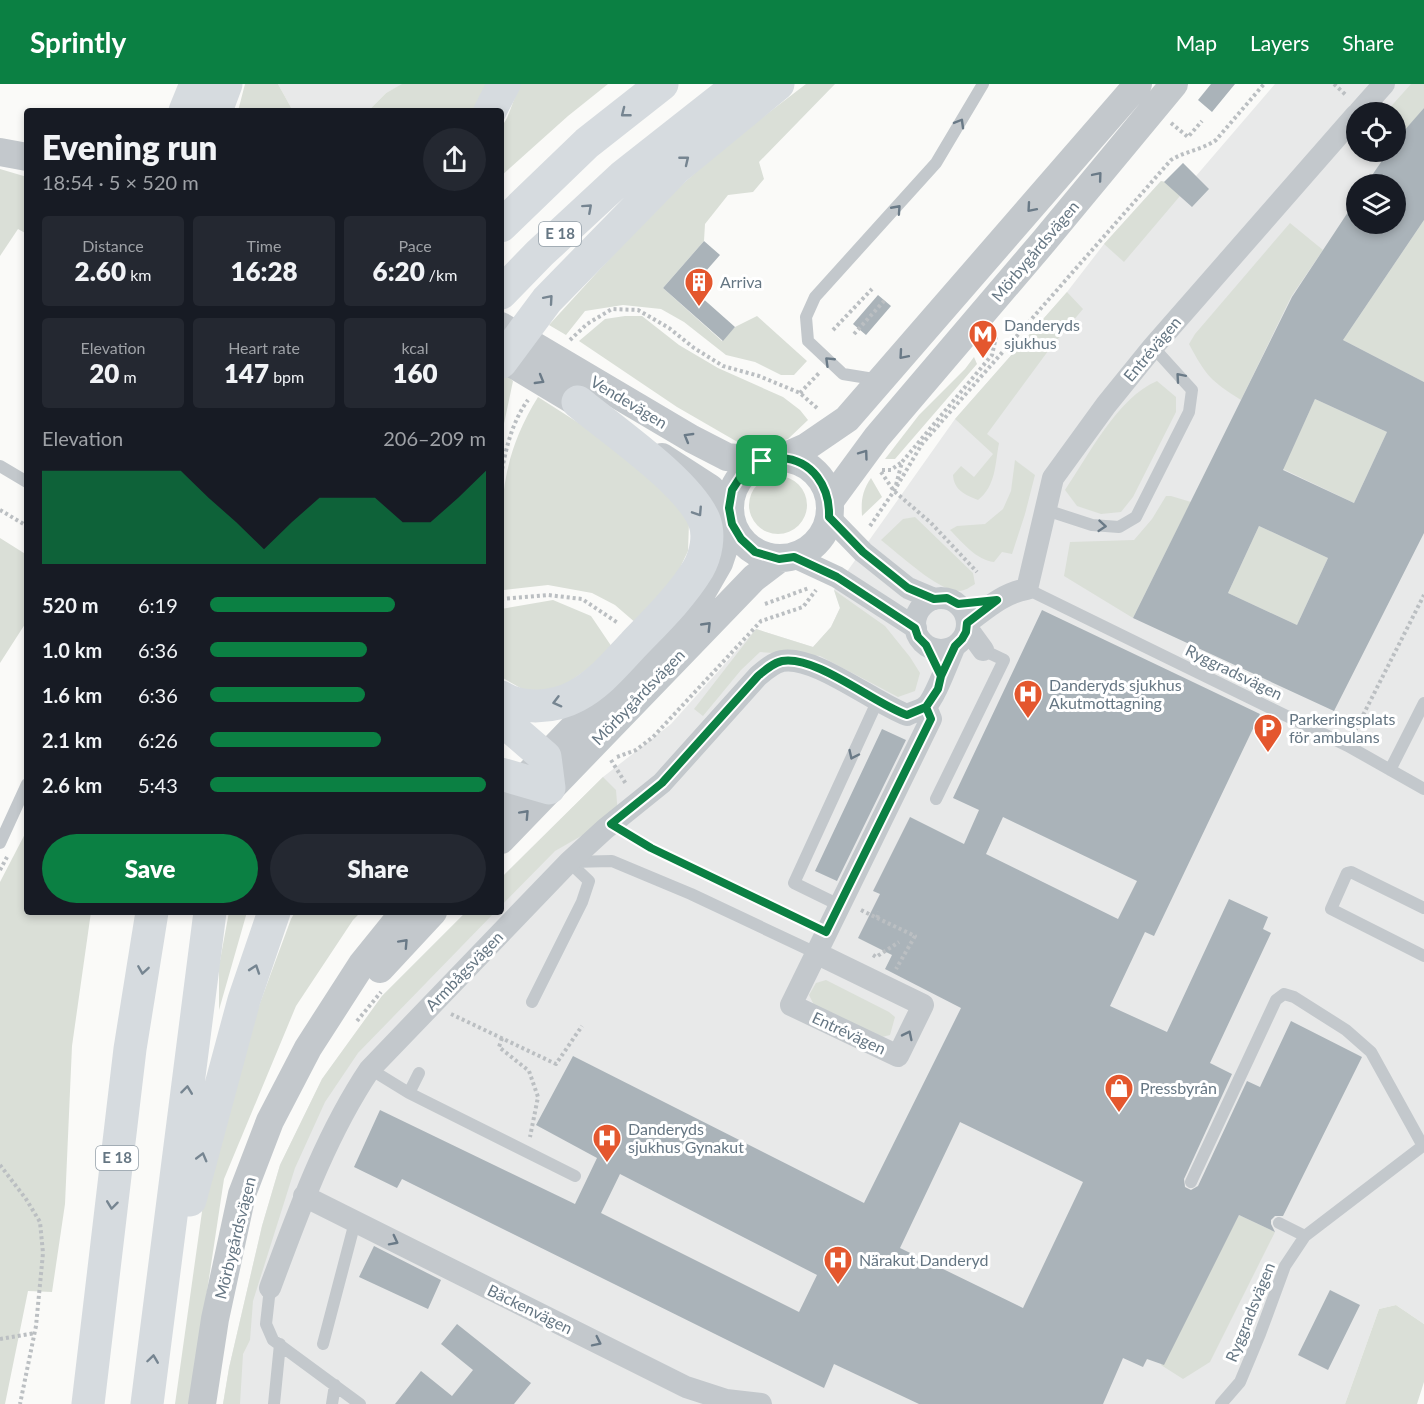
<!DOCTYPE html>
<html lang="en">
<head>
<meta charset="utf-8">
<style>
  body { margin:0; font-family:Lato,sans-serif; background:#242831; color:#f1f3f6; height:100vh; display:flex; flex-direction:column; font-size:22px; white-space:nowrap }
  * { box-sizing:border-box; margin:0 }
  p { font-size:20px; color:#9ea1a6 }
  .icon { flex:none; width:33px; height:33px; fill:none; stroke:currentColor; stroke-width:2; stroke-linecap:round; stroke-linejoin:round }
  .map { position:relative; flex:1; overflow:hidden }
  .details { position:absolute; left:24px; top:24px; width:480px; height:807px; display:flex; flex-direction:column; background:#171b24; border-radius:6px; box-shadow:0 3px 9px #0003 }
  .details>* { flex:none }
  .tools { position:absolute; left:1346px; top:18px; display:grid; gap:12px }
  .tools a { display:grid; place-items:center; width:60px; height:60px; border-radius:50%; background:#171b24; box-shadow:0 3px 9px #0003; font-size:30px }
  .pin { position:absolute; display:grid; place-items:center; width:51px; height:51px; color:#fff; margin:-26px; border-radius:12px; box-shadow:0 3px 9px #0006 }
  .round { display:grid; place-items:center; flex:none; width:63px; height:63px; border-radius:32px; background:#242831 }
  .overview { display:flex; align-items:center; justify-content:space-between; height:102px; padding:0 18px }
  h1 { font-size:33px; font-weight:800; line-height:45px }
  .figures { display:grid; grid-template-columns:repeat(3,1fr); gap:9px; height:102px; padding:6px 18px }
  .figures div { display:grid; align-content:center; border-radius:6px; background:#242831; text-align:center }
  .figures b { font-size:26px; font-weight:800 }
  .figures small { font-size:16px; font-weight:400 }
  .figures p { font-size:16px }
  .chart { height:168px; padding:12px 18px }
  .chart p { display:flex; justify-content:space-between }
  .chart svg { width:100%; height:108px; margin-top:6px; fill:#0b8043; opacity:.7 }
  .cta { display:flex; gap:12px; margin-top:auto; padding:12px 18px }
  .cta a { flex:1; height:69px; border-radius:36px; background:#0b8043; color:#fff; font-size:24px; font-weight:800; line-height:69px; text-align:center }
  .cta a+a { background:#242831; color:#f1f3f6 }
  ul { padding:0 18px; list-style:none; font-size:20px }
  li { display:grid; grid-template-columns:96px 72px 1fr; align-items:center; height:45px }
  li i { height:15px; border-radius:8px; background:#0b8043 }
  header { display:flex; align-items:center; gap:36px; box-sizing:border-box; height:84px; padding:0 30px; background:#0b8043; color:#fff }
  header strong { font-size:28px }
  nav { display:flex; gap:33px; margin-inline-start:auto; font-size:21px }
  .map>svg:first-child { display:block }
</style>
</head>
<body>
<header>
<strong>Sprintly</strong>
<nav><a>Map</a><a>Layers</a><a>Share</a></nav>
</header>
<div class="map">
<svg width="1424" height="1320" viewBox="0 0 1424 1320">
  <rect width="100%" height="100%" fill="#fafaf8"/>
  <path fill="#e8e9e9" fill-rule="evenodd" d="M278,0h124v1l-16,8 -18,18h-75z
    M1275,0h149v1240l-28,-19 -17,4 -34,95h-1122l6,-36 33,-142 18,-61 42,-86 60,-83 84,-84h35v-34l102,-101 68,-53 85,-95 57,18 18,-20 9,-19 -6,-18 121,-171 112,-127 37,-48 57,-63 4,1 18,-19 13,13zM1356,28h39v40h-39zM1356,100h39v40h-39z"/>
  <path fill="#dadfd7" d="M245,0h33l15,27h-55z
    M402,0h92l-17,27h-109l18,-18z
    M520,0h88l-40,32 -67,60v-48l6,-10z
    M806,0h29l-76,78 5,17 -11,13 -25,3 -23,29 -1,17 -41,47 59,53 13,-14 22,-11 50,45 -13,14h-13l-26,-13 -29,-7 -42,-33 -23,-13 -38,-4 -38,6 -19,24 -17,-10 106,-116 70,-63z
    M1411,0h13v24l-18,22 -11,-9v-9h-9z
    M0,85l27,8v57l-9,-5 -18,27z
    M1161,97l4,1 15,14 -56,66 -20,-18z
    M1424,136v162l-81,-42z
    M1290,139l33,27 -32,47 -50,103c-30,-19 -35,-24 -52,-56l6,-10z
    M1067,208l16,17 -32,38 -64,87 12,9c-4,21 -3,43 -21,57 -13,-5 -24,-10 -25,-25l8,-9 13,11 19,-23 -38,-35z
    M625,232h17l37,29 39,23 65,29 17,13 8,10 -20,19 -19,7 -28,-2 -64,-37 -98,-66 26,-22z
    M974,273l3,7 -82,95h-10l34,-44 46,-46z
    M505,289l8,8 -12,57v-59z
    M1157,297l19,16v15l-43,85 -12,15 -20,2 -24,-8 -12,-16c23,-34 53,-93 92,-109z
    M538,313l47,30 80,63 24,33 -1,28 -11,23 -40,50 -22,-19 -23,-12 -44,-8 -44,5 -3,-4c0,-74 -4,-123 37,-189z
    M1315,315l72,33 -33,71 -71,-34z
    M1015,376l20,15 -10,39 -13,40 -10,-2 -8,10c-18,-2 -32,-20 -44,-32l7,-4 28,-2 18,-15 8,-18z
    M749 421a29 29 0 1 1 58 0a29 29 0 1 1-58 0Z
    M871,394l11,19 -20,19c-1,-15 0,-25 9,-38z
    M1166,412h5l20,6 -58,116 -69,-42 6,-34 64,-2 18,-21z
    M915,433l58,56 2,11c-5,3 -10,7 -16,7 -20,1 -61,-38 -78,-51l22,-21z
    M1259,442l69,32 -31,67 -69,-32z
    M0,454l27,17v66l-27,42z
    M834,506l51,36 25,31 10,16 -5,18 -17,6 -78,-41 -60,-4 -19,18 -38,46 -9,-7 62,-80 57,18 18,-20 9,-19z
    M553,516l38,16 23,34 -56,40 -27,4 -30,-17v-68z
    M603,693l13,13 2,25 -63,36 -54,55v-28z
    M27,746v82h64l-19,134 -7,158 -13,88 -24,-1 -23,113h-5v-522z
    M229,828h18l-28,98v-44z
    M295,828h66l-8,8 -57,86 -72,173 -34,225h-15l32,-228 46,-154 38,-103z
    M466,828h29l-137,141 -33,49 -30,66 -42,133 -3,39 -7,14 -3,50h-17l6,-36 33,-142 18,-61 42,-86 60,-83z
    M826,896l63,32 6,5 -5,18 -8,2 -68,-32 -5,-10 7,-12z
    M1239,1131l36,17 -65,130 -27,17 -22,-14z
    M1396,1221l28,19v58l-7,22h-72l34,-95z"/>
  <path fill="#aab3b9" fill-rule="evenodd" d="M1211,0h24l-23,28 -14,-12z
    M1424,24v112l-81,120 81,42v151l-90,178 -201,-93 159,-321 64,-97v24h39v-40h-29l22,-32h7l1,-12zM1315,315l72,33 -33,71 -71,-33zM1259,442l69,32 -31,67 -69,-32z
    M1183,79l26,26 -17,18 -28,-25z
    M704,157l16,14 -29,33 44,39 -12,14 -60,-53z
    M878,211l13,11 -25,29 -13,-11z
    M1042,526l218,104 -106,222 -9,-4 -35,74 57,26 62,-133 39,18 -5,12 8,4 -61,130 22,11 -48,105 1,8 6,3 7,-4 49,-105 13,6 31,-66 71,36 -79,159h-8l-4,4v4l4,8 -36,-17 -75,150 -17,-6 -4,8 -20,-9 -20,46h-184l-85,-40 -10,24 -422,-209 -5,9 -43,-21 26,-57 195,94 22,-46 -61,-33 37,-69 291,147 97,-195 -76,-39 7,-14 -34,-17 22,-44 -7,-3 37,-74 54,27 15,-34 -26,-12zM1003,733l134,64 -19,38 -132,-65zM960,1038l123,60 -60,126 -123,-60zM620,1090l197,101 -18,37 -198,-99z
    M882,645l24,11 -69,141 -22,-10z
    M374,1162l67,34 -13,29 -69,-32z
    M1330,1206l30,15 -32,65 -30,-15z
    M457,1240l74,59 -17,21h-119l26,-33 31,25 21,-26 -32,-26z"/>
  <g fill="none" stroke-linecap="round" stroke-linejoin="round">
    <path stroke="#bbbfc2" stroke-width="4" stroke-dasharray="3 3" stroke-linecap="butt" d="M1334,0l13,12
      M1171,39l17,14 14,-16
      M1395,55l1,1
      M833,246l39,-41
      M854,250l31,-34
      M570,256l17,-16 25,-15 26,1 31,18 25,20 29,18 36,10 41,17 18,16
      M800,309l20,-21
      M882,386h9l11,-8
      M881,388l13,19 37,32 46,49
      M501,391c5,-27 11,-53 27,-75
      M896,401l6,-23 90,-107 4,-18
      M0,426l27,16
      M870,442l24,-35 28,-47 249,-284c14,-9 31,-10 45,-20l48,-56
      M501,515l47,-4 34,4 36,24
      M765,520l44,-16
      M1355,647l69,-136
      M617,673l19,-7 17,-13 108,-116 42,-14 13,-17
      M611,676l15,24
      M631,752l20,12 156,75
      M0,786l7,-13
      M861,826l16,8 2,-6
      M877,834l38,18 -19,33
      M873,871l3,2 23,-15
      M451,930l105,50 26,-38
      M357,937l24,-29
      M502,954l-3,9 30,24 9,26 -8,40
      M0,1081l26,34 14,23 3,31 -7,73 -16,78
      M0,1255l35,-6"/>
    <path stroke="#c3c8cc" stroke-width="12" d="M880,296l-37,-6 -35,-33 -2,-24 9,-20 121,-134 47,-79
      M0,382l27,16
      M1046,426l46,15 27,2 17,-10 53,-105 3,-22 -39,-43
      M1027,505l321,157 76,43
      M1390,686l34,-67
      M936,715l68,-139 -21,-10
      M0,759l27,-59
      M570,778l42,-1 79,33 125,59
      M839,821l-45,-22 83,-181
      M1424,824l-73,-36 -4,1 -16,36 93,47
      M532,918l50,-100 7,-21 -20,-19
      M370,985l39,24 166,83
      M409,1009l10,-20
      M1191,1098l85,-182 8,-6 10,3 52,33 25,22 52,94
      M1279,1139l26,13
      M270,1204l-4,36 7,16 87,64
      M323,1260l32,-122
      M274,1320l6,-60
      M332,1320l3,-19
      M1221,1320l19,-22 20,-48 25,-68 20,-30 119,-91"/>
    <path stroke="#c3c8cc" stroke-width="22" d="M1359,28l25,-28
      M829,433l34,35 45,36 26,11
      M794,473l43,20 79,51
      M915 540a26 26 0 1 1 52 0a26 26 0 1 1-52 0Z
      M967,539c19,-14 36,-30 60,-34l26,-111 53,-73 47,-58 203,-232
      M967,544l16,22
      M816,869l107,52 -25,51 -107,-51 140,-286 -5,-12
      M304,1112l382,191 40,13 35,4
      M270,1204c28,-75 55,-152 100,-219l199,-207 36,-33 57,-46 96,-107c7,-6 15,-13 24,-15 33,-6 92,42 125,54 5,-3 13,-4 18,-8 9,-6 24,-48 30,-61"/>
    <path stroke="#c3c8cc" stroke-width="28" d="M0,68l27,5
      M501,242l191,113 35,18 35,4
      M501,273l95,57
      M662,373l48,31 19,20
      M781,374l25,-11 41,-28 291,-335
      M730 424a50 50 0 1 1 100 0a50 50 0 1 1-100 0Z
      M830,417l47,-64 167,-196 130,-157
      M501,719l77,-80 51,-49 71,-78 19,-33 13,-39
      M501,756l253,-262 25,-19
      M380,885l53,-57
      M202,1320l13,-85 27,-125 28,-73 38,-73 54,-84 42,-52"/>
    <path stroke="#d6dbdf" stroke-width="33" d="M185,27l11,-27
      M216,27l10,-27
      M490,27l14,-27
      M501,142l86,-83 75,-59
      M501,209l39,-40 82,-76 118,-93
      M501,278l46,-62 129,-132 102,-84
      M501,613c21,13 53,11 75,-1 23,-12 39,-32 57,-51 23,-24 48,-48 65,-76 8,-14 12,-34 6,-49 -16,-38 -92,-90 -126,-118
      M501,635l44,38 4,31 -48,-14
      M190,1116l54,-200 30,-88
      M88,1320l42,-355 22,-137
      M147,1320l63,-492"/>
  </g>
  <defs><path id="oneway-chevron" d="M-2-3.5L2.5 0L-2 3.5" fill="none" stroke-width="1.6" stroke-linecap="round" stroke-linejoin="round" transform="scale(1.5)"/></defs>
  <g stroke="#768591">
    <use href="#oneway-chevron" transform="translate(625 29) rotate(142)"/>
    <use href="#oneway-chevron" transform="translate(685 76) rotate(-39)"/>
    <use href="#oneway-chevron" transform="translate(588 124) rotate(-42)"/>
    <use href="#oneway-chevron" transform="translate(549 215) rotate(-49)"/>
    <use href="#oneway-chevron" transform="translate(698 428) rotate(57)"/>
    <use href="#oneway-chevron" transform="translate(557 618) rotate(165)"/>
    <use href="#oneway-chevron" transform="translate(255 885) rotate(-71)"/>
    <use href="#oneway-chevron" transform="translate(143 886) rotate(99)"/>
    <use href="#oneway-chevron" transform="translate(187 1006) rotate(-83)"/>
    <use href="#oneway-chevron" transform="translate(202 1073) rotate(-75)"/>
    <use href="#oneway-chevron" transform="translate(112 1121) rotate(97)"/>
    <use href="#oneway-chevron" transform="translate(153 1275) rotate(-82)"/>
  </g>
  <g stroke="#6a7a87">
    <use href="#oneway-chevron" transform="translate(960 39) rotate(-60)"/>
    <use href="#oneway-chevron" transform="translate(1098 92) rotate(-50)"/>
    <use href="#oneway-chevron" transform="translate(1031 124) rotate(131)"/>
    <use href="#oneway-chevron" transform="translate(897 125) rotate(-48)"/>
    <use href="#oneway-chevron" transform="translate(903 271) rotate(131)"/>
    <use href="#oneway-chevron" transform="translate(829 277) rotate(-136)"/>
    <use href="#oneway-chevron" transform="translate(1180 293) rotate(-131)"/>
    <use href="#oneway-chevron" transform="translate(540 296) rotate(30)"/>
    <use href="#oneway-chevron" transform="translate(688 353) rotate(-150)"/>
    <use href="#oneway-chevron" transform="translate(864 370) rotate(-54)"/>
    <use href="#oneway-chevron" transform="translate(1102 442) rotate(5)"/>
    <use href="#oneway-chevron" transform="translate(707 542) rotate(-46)"/>
    <use href="#oneway-chevron" transform="translate(853 671) rotate(115)"/>
    <use href="#oneway-chevron" transform="translate(525 730) rotate(-47)"/>
    <use href="#oneway-chevron" transform="translate(404 859) rotate(-47)"/>
    <use href="#oneway-chevron" transform="translate(908 951) rotate(-64)"/>
    <use href="#oneway-chevron" transform="translate(394 1157) rotate(27)"/>
    <use href="#oneway-chevron" transform="translate(597 1258) rotate(26)"/>
  </g>
  <g fill="none" stroke-linecap="round" stroke-linejoin="round">
    <g stroke="#fff" stroke-width="12">
      <path id="route" d="M762,377l-19,12 -11,17 -3,18 3,16 9,15 14,13 24,7 15,-2 43,20 78,51 3,9 8,8 15,31 -3,13 -12,18 -19,8c-34,-12 -91,-60 -125,-54 -9,2 -17,9 -24,15l-96,107 -51,41 40,24 175,84 105,-213 -5,-12 12,-18 3,-13 14,-30 7,-7 4,-7 1,-9 30,-23 -39,4 -11,-6 -13,1 -26,-11 -45,-36 -34,-35c1,-30 -16,-57 -48,-59 -6,0 -13,2 -19,3"/>
    </g>
    <use href="#route" stroke="#0b8043" stroke-width="8"/>
  </g>
  <defs>
    <g id="building-pin" transform="scale(1.5)"><path d="M0 17L-7.5 6A9.5 9.5 0 1 1 7.5 6Z" fill="#e4572e" stroke="#fff"/><path d="M-4-6H4V6H1V3H-1V6H-4ZM-2.5-4.3h1.7v1.8h-1.7ZM.8-4.3h1.7v1.8H.8ZM-2.5-1h1.7V.8h-1.7ZM.8-1h1.7V.8H.8Z" fill="#fff"/></g>
    <g id="metro-pin" transform="scale(1.5)"><path d="M0 17L-7.5 6A9.5 9.5 0 1 1 7.5 6Z" fill="#e4572e" stroke="#fff"/><path d="M-5.5 5V-5H-3L0 0L3-5H5.5V5H3V-.5L0 4L-3-.5V5Z" fill="#fff"/></g>
    <g id="hospital-pin" transform="scale(1.5)"><path d="M0 17L-7.5 6A9.5 9.5 0 1 1 7.5 6Z" fill="#e4572e" stroke="#fff"/><path d="M-5-5h3v3.5h4V-5h3V5h-3V1.5h-4V5h-3Z" fill="#fff"/></g>
    <g id="parking-pin" transform="scale(1.5)"><path d="M0 17L-7.5 6A9.5 9.5 0 1 1 7.5 6Z" fill="#e4572e" stroke="#fff"/><path d="M-3.5-5.5H1a3.5 3.5 0 0 1 0 7H-1V5.5H-3.5ZM-1-3.4V-.6H.8a1.4 1.4 0 0 0 0-2.8Z" fill="#fff"/></g>
    <g id="shop-pin" transform="scale(1.5)"><path d="M0 17L-7.5 6A9.5 9.5 0 1 1 7.5 6Z" fill="#e4572e" stroke="#fff"/><path d="M-5-2.5h2.3a2.7 3.5 0 0 1 5.4 0H5L5.5 6h-11ZM-1.5-2.5h3a1.5 2.3 0 0 0-3 0Z" fill="#fff"/></g>
  </defs>
  <g fill-rule="evenodd">
    <use href="#building-pin" x="699" y="198"/>
    <use href="#metro-pin" x="983" y="250"/>
    <use href="#hospital-pin" x="1028" y="610"/>
    <use href="#parking-pin" x="1268" y="644"/>
    <use href="#shop-pin" x="1119" y="1004"/>
    <use href="#hospital-pin" x="607" y="1054"/>
    <use href="#hospital-pin" x="838" y="1176"/>
  </g>
  <g text-anchor="middle" stroke-width="6" stroke-linejoin="round" paint-order="stroke">
    <g fill="#fff" stroke="#939fa8" stroke-width="1.5">
      <rect x="539" y="138" width="42" height="24" rx="4.5"/>
      <rect x="96" y="1062" width="42" height="24" rx="4.5"/>
    </g>
    <g font-size="15" font-weight="bold" fill="#657683">
      <text x="560" y="155">E 18</text>
      <text x="117" y="1079">E 18</text>
    </g>
    <g font-size="16" fill="#657683" stroke="#fff">
      <text transform="translate(1035 167) rotate(-50)" y="6">Mörbygårdsvägen</text>
      <text transform="translate(1152 265) rotate(-50)" y="6">Entrévägen</text>
      <text transform="translate(629 318) rotate(31)" y="6">Vendevägen</text>
      <text transform="translate(1234 588) rotate(26)" y="6">Ryggradsvägen</text>
      <text transform="translate(638 613) rotate(-46)" y="6">Mörbygårdsvägen</text>
      <text transform="translate(464 887) rotate(-46)" y="6">Armbågsvägen</text>
      <text transform="translate(849 949) rotate(25)" y="6">Entrévägen</text>
      <text transform="translate(235 1154) rotate(-76)" y="6">Mörbygårdsvägen</text>
      <text transform="translate(530 1225) rotate(26)" y="6">Bäckenvägen</text>
      <text transform="translate(1250 1228) rotate(-68)" y="6">Ryggradsvägen</text>
    </g>
    <g font-size="16" fill="#657683" stroke="#fff" text-anchor="start">
      <text x="720" y="204">Arriva</text>
      <text x="1004" y="247">Danderyds<tspan x="1004" dy="18">sjukhus</tspan></text>
      <text x="1049" y="607">Danderyds sjukhus<tspan x="1049" dy="18">Akutmottagning</tspan></text>
      <text x="1289" y="641">Parkeringsplats<tspan x="1289" dy="18">för ambulans</tspan></text>
      <text x="1140" y="1010">Pressbyrån</text>
      <text x="628" y="1051">Danderyds<tspan x="628" dy="18">sjukhus Gynakut</tspan></text>
      <text x="859" y="1182">Närakut Danderyd</text>
    </g>
  </g>
</svg>
<div class="tools">
<a><svg class="icon" aria-label="locate" viewBox="0 0 24 24"><circle cx="12" cy="12" r="6"/><path d="M12 2v4M12 18v4M2 12h4M18 12h4"/></svg></a>
<a><svg class="icon" aria-label="layers" viewBox="0 0 24 24"><path d="M12 4l9 5-9 5-9-5zM3 14l9 5 9-5"/></svg></a>
</div>
<div class="pin" style="left:762px;top:377px;background:#1e9e55"><svg class="icon" aria-label="arrive" viewBox="0 0 24 24"><path d="M6 21V4h12l-3 4 3 4H6"/></svg></div>
<section class="details">
<div class="overview"><div><h1>Evening run</h1><p>18:54 · 5 × 520 m</p></div><a class="round"><svg class="icon" aria-label="share" viewBox="0 0 24 24"><path d="M12 15V3M7 8l5-5 5 5M5 13v7h14v-7"/></svg></a></div>
<div class="figures">
<div><p>Distance</p><b>2.60<small> km</small></b></div>
<div><p>Time</p><b>16:28</b></div>
<div><p>Pace</p><b>6:20<small> /km</small></b></div>
</div>
<div class="figures">
<div><p>Elevation</p><b>20<small> m</small></b></div>
<div><p>Heart rate</p><b>147<small> bpm</small></b></div>
<div><p>kcal</p><b>160</b></div>
</div>
<div class="chart"><p><span>Elevation</span>206–209 m</p>
<svg viewBox="0 0 160 44" preserveAspectRatio="none"><path d="M0 44V6L10 6L20 6L30 6L40 6L50 6L60 17L70 27L80 38L90 27L100 17L110 17L120 17L130 27L140 27L150 17L160 6V44z"/></svg>
</div>
<ul>
<li><b>520 m</b>6:19<i style="width:67%"></i></li>
<li><b>1.0 km</b>6:36<i style="width:57%"></i></li>
<li><b>1.6 km</b>6:36<i style="width:56%"></i></li>
<li><b>2.1 km</b>6:26<i style="width:62%"></i></li>
<li><b>2.6 km</b>5:43<i style="width:100%"></i></li>
</ul>
<div class="cta"><a>Save</a><a>Share</a></div>
</section>
</div>
</body>
</html>
